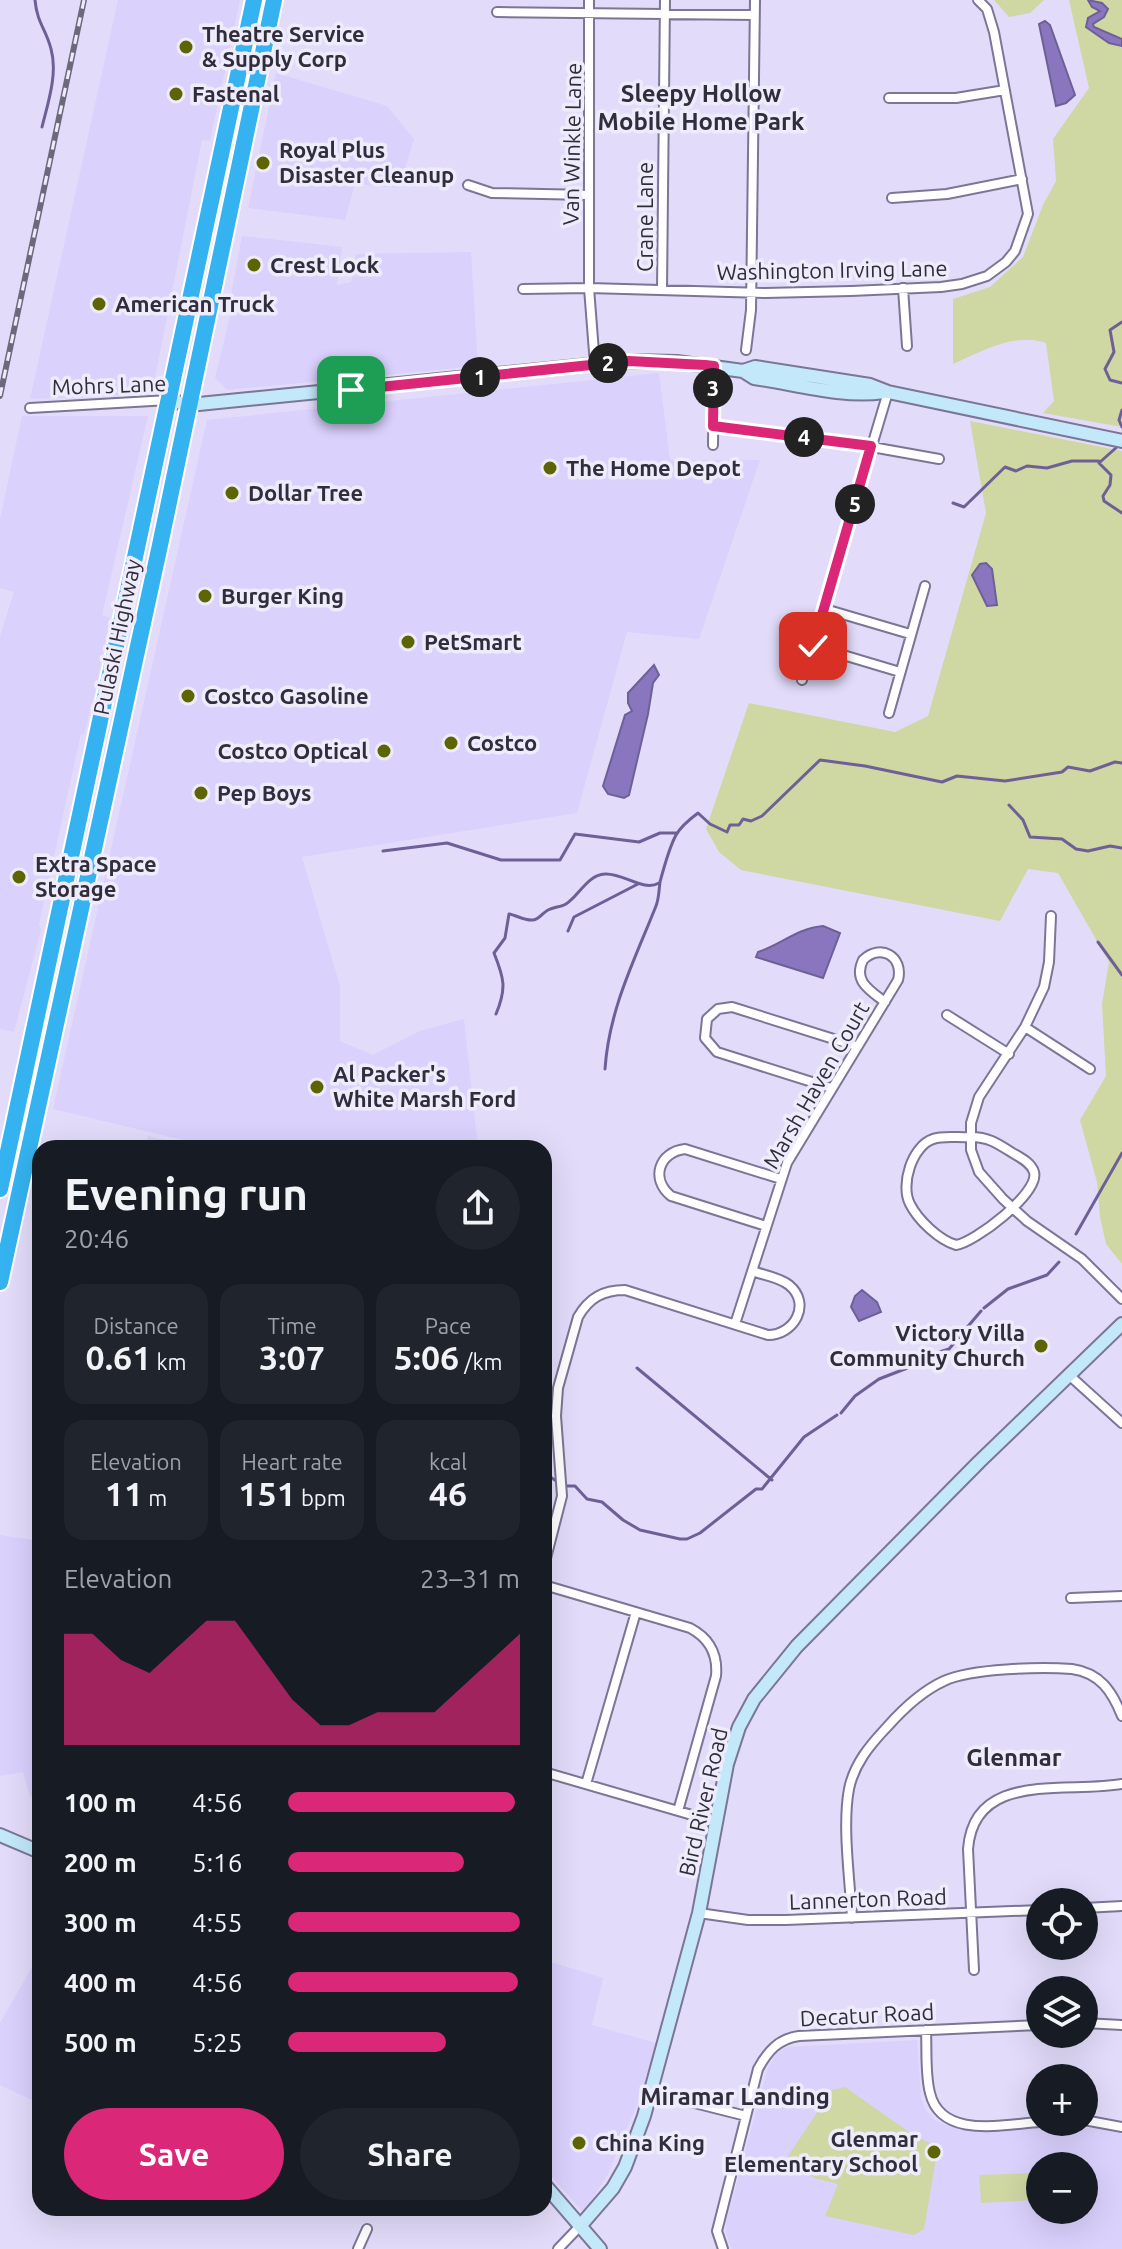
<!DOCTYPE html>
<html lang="en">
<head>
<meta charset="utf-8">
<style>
  body { margin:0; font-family:Ubuntu,sans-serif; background:#20242c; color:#f1f3f6; height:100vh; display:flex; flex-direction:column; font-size:30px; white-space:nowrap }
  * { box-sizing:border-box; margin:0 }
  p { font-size:26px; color:#9ea1a6 }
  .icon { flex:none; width:44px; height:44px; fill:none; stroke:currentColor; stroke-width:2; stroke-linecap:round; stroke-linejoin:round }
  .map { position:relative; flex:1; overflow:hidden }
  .drawer { position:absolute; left:32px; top:1140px; width:520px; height:1076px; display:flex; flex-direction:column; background:#171b24; border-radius:24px; box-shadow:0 8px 32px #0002 }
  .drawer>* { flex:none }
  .buttons { position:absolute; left:1026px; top:1888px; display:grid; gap:16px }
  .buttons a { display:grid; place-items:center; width:72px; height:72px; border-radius:50%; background:#171b24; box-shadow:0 8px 32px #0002; font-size:40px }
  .pin { position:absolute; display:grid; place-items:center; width:68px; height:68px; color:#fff; margin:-34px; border-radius:16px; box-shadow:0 4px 12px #0006 }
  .km { position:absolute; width:40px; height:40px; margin:-20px; border-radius:50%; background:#222; color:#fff; font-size:22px; line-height:40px; text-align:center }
  .round { display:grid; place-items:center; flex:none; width:84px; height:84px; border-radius:42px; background:#20242c }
  .summary { display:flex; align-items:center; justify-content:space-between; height:136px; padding:0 32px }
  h1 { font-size:44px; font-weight:700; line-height:60px }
  .figures { display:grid; grid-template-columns:repeat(3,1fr); gap:12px; height:136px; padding:8px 32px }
  .figures div { display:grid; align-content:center; border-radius:20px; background:#20242c; text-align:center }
  .figures b { font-size:34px; font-weight:700 }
  .figures small { font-size:22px; font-weight:400 }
  .figures p { font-size:22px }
  .chart { height:224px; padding:16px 32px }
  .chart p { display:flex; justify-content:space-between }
  .chart svg { width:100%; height:144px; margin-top:8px; fill:#db2777; opacity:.7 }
  .button { display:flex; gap:16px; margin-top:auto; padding:16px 32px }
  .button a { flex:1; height:92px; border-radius:48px; background:#db2777; color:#fff; font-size:32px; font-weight:700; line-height:92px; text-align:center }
  .button a+a { background:#20242c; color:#f1f3f6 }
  ul { padding:0 32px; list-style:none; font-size:26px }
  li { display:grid; grid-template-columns:128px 96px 1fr; align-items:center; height:60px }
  li i { height:20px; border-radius:10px; background:#db2777 }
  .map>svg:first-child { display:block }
</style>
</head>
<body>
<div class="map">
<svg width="1122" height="2249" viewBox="0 0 1122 2249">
  <rect width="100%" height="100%" fill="#e2dcfa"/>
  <path fill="#dad1fd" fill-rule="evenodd" d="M118,0h122l-30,141 -8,-1 -48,243 -4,11 -120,5z
    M276,73l111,33 27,33 -15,49 -44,-4 -10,36 -97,-12z
    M242,236l100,11 -5,38 14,-3 5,-28 115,-2 7,114 -251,24 -12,-12 16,-66 -3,-1z
    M659,373l11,87h90l-61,179 -72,-7 -50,181 -275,44 38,129v55l33,14 47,-24 44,-12 14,129h-261l-164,-39 154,-689z
    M22,416h126l-46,199 8,3 -14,70 -12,47 -3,-1 -42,190 2,6 -27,102 -14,-3v-393l14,-44 -14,-4v-69z
    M148,1136l50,12h-52z
    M0,1535l40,6v265l-11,-12 -6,-22 -23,4z
    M40,1953v151l-40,-19v-62z
    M544,1960l59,18 -11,47 64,18 -17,57 -31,74 -24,39 -40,-45z
    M917,2040l4,57 4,12 10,11 15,7 28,5 82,-6 43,3 19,5v115h-390l-6,-16v-11l42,-155 9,-14 11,-6zM1040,2166h44v44h-44z"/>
  <path fill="#cfd7a3" d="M994,0h50l-14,13 -21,4z
    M1069,0h53v427l-79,-14 11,-12 -8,-58c-32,-11 -64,8 -93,21v-65l37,-12 33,-30 20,-52 13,-24 -3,-42 36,-51z
    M970,421l152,30v813l-16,-20 -6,-27 -3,-35 -17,-62 26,-44 -4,-72 7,-42 -51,-89 -30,-4 -28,52 -259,-51 -22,-18 -13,-23 43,-126 146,29 33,-16 58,-203z
    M845,2087l64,45 -2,6 10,-1 21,10 -14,82 -10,6 -89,-19 13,-32 -24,-6 -26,-22 44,-66z
    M1034,2173v27l-53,3 -2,-28z"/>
  <path fill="#8976be" stroke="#6e6097" stroke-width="2" d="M1088,0l14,3 6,6 -4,8 -11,7 1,3 28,12v7l-13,-3 -23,-16 2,-9 12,-7 -8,-4z
    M1045,21l5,4 25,70 -9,8 -10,3 -17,-82z
    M986,563l6,6 5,36 -10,1 -15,-31 8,-11z
    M654,665l5,10 -6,8 -5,31 -19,81 -5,3 -16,-4 -5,-8 22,-71 7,-4 -4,-8v-10z
    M823,926l17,7 -17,45 -67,-21 2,-5c22,-7 40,-24 65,-26z
    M862,1290l15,12 4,10 -22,9 -8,-14 4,-11z"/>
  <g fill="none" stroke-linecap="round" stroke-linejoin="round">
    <path stroke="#6e6097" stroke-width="3" d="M35,0c2,23 11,29 16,49 7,24 -3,54 -9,78
      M1122,322l-12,8 4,22 -9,17 5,11 12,3
      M1122,410l-3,10 3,7
      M1118,446l-19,17 12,12 -1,10 -7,11 1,5 18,12
      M953,503l11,4 41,-40 11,4 11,-5 20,2 25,-7h27
      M1009,805l14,15 7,17 32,2 14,10 12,2 22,-5 12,2
      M383,851l64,-8 54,17h59l15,-26 64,8 21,-9h17
      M568,931l6,-14 64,-33
      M1098,942l24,33
      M496,1014c11,-26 8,-36 -2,-61l11,-15 4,-24c7,1 16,7 24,6 7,-1 9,-7 15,-10 6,-3 13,-3 18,-6 13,-8 21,-29 39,-30 19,-1 38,18 54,9
      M605,1069c4,-60 30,-110 51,-163 3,-7 3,-17 4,-24 4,-15 9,-34 16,-47 5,-9 14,-16 22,-22l12,11 17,8 3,-7h9l4,-6 8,2 11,-5 58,-56 45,6 77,16 15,-6 48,5 57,-9 6,-5 22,4 25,-9 7,1
      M1076,1234l46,-81
      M984,1308l24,-19 39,-14 12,-13
      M964,1331l17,-20
      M637,1368l135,112
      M841,1413l14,-17 24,-17 44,-17 7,-7 19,-6 12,-14
      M544,1473l14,9
      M564,1486h11l12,13 15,3 21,18 17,10 40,9h7l13,-6 56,-44h6l42,-52 33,-22"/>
    <g stroke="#7c7596" stroke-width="12">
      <path id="street" d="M589,0v288l6,77
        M497,12l257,3
        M889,98h67l49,-8
        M468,185l24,8 97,2
        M892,198l55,-4 75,-15
        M903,288l4,58
        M523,289l66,-1 176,5 86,-2 90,-4 21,-3 25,-8 19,-14 9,-11 13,-37 -34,-182 -7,-23 -9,-9
        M662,290l3,-290
        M746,350l5,-40 4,-310
        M30,408l139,-8
        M713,426l103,11 123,22
        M713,445l1,-79
        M825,609l85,25
        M813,646l87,26
        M802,680l86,-288
        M889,713l36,-127
        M1051,916l-2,46 -5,25 -19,40 -46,70 -8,26v27l8,22 24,27 24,22 55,38 40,40
        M947,1015l62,39
        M1025,1027l65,42
        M831,1088l-114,-36 -12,-14 2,-19 11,-10 14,-2 124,39
        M971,1137c17,0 26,6 40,15 8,5 20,10 23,20 6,21 -60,71 -78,73 -17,-5 -38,-25 -46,-41 -10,-19 2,-58 23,-65 11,-4 26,-1 38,-2z
        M766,1226l-95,-30c-21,-17 -12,-44 14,-47l96,30
        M735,1324l52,-161 111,-183c6,-24 -18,-37 -35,-20 -10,21 6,30 22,42
        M1069,1375l53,48
        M544,1566l18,-70 -6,-80 2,-28 20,-71c11,-19 25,-27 47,-27l143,45c26,0 44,-31 21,-50 -10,-8 -26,-10 -37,-14
        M544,1585l146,43c19,10 28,26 26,48l-38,135
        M1071,1598l51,-2
        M544,1772l172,50
        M586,1784l50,-172
        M1084,1908l38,-2
        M699,1913l49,7h38l254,-10
        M852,1918c-2,-38 -10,-92 -3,-129 5,-25 21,-44 38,-62 16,-18 35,-36 57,-46 28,-13 97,-14 128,-12 28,4 40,22 50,47
        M974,1970l-6,-121c6,-79 98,-55 154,-65
        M1084,2023l38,2
        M926,2030c1,20 -1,44 4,63 11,47 75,31 110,29
        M651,2092l95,24
        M1084,2120l38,7
        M358,2249l9,-20
        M558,2249l23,-24
        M723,2249l-6,-18 41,-162c10,-18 20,-30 41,-33l241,-11"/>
    </g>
    <g stroke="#7c7596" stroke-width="16">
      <path id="secondary" d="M743,371l11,7c42,6 88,20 130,14
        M169,400l20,5 440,-44 48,1 66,9 12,-4 115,18 18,7 234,49
        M0,1835l40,17
        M544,2184l56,65
        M581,2225l32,-37 12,-21 19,-51 55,-203 28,-149 12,-37 15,-28 43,-53 182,-184 143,-138"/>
    </g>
    <g stroke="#fff" stroke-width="20">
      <path id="highway" d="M0,1189l254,-1189
        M0,1282l160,-737 114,-545"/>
    </g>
    <use href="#street" stroke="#fff" stroke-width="8"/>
    <use href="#secondary" stroke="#c2e8fa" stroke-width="12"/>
    <use href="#highway" stroke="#35b3f0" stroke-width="16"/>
    <g stroke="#6d697d" stroke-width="6">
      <path id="rail" d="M0,396l84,-396"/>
    </g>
    <use href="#rail" stroke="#eeebfa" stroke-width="3" stroke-dasharray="9" stroke-linecap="butt"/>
  </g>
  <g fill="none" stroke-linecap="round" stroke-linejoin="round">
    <g stroke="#fff" stroke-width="16">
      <path id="route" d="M351,390l278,-29 76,4 9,1 -1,60 158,20 -58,200"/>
    </g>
    <use href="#route" stroke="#db2777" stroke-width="10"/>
  </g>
  <g fill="#5d6402" stroke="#eeebfa" stroke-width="3">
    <circle cx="186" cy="47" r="8"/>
    <circle cx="176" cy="94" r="8"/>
    <circle cx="263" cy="163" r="8"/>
    <circle cx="254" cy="265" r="8"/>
    <circle cx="99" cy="304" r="8"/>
    <circle cx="550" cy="468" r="8"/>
    <circle cx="232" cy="493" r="8"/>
    <circle cx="205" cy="596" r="8"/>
    <circle cx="408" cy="642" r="8"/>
    <circle cx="188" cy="696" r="8"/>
    <circle cx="451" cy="743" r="8"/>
    <circle cx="384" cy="751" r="8"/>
    <circle cx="201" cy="793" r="8"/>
    <circle cx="19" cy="877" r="8"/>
    <circle cx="317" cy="1087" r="8"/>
    <circle cx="1041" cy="1346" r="8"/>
    <circle cx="579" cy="2143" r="8"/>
    <circle cx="934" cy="2152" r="8"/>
  </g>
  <g text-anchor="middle" stroke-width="7" stroke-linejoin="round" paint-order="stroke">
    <g font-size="22" font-weight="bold" fill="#302d3c" stroke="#eeebfa" text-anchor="start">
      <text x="202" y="42">Theatre Service<tspan x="202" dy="25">&amp; Supply Corp</tspan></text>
      <text x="192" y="102">Fastenal</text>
      <text x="279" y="158">Royal Plus<tspan x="279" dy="25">Disaster Cleanup</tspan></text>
      <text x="270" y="273">Crest Lock</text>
      <text x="115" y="312">American Truck</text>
      <text x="566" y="476">The Home Depot</text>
      <text x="248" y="501">Dollar Tree</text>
      <text x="221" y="604">Burger King</text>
      <text x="424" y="650">PetSmart</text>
      <text x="204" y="704">Costco Gasoline</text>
      <text x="467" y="751">Costco</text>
      <text x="368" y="759" text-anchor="end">Costco Optical</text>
      <text x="217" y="801">Pep Boys</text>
      <text x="35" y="872">Extra Space<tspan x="35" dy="25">Storage</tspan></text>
      <text x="333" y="1082">Al Packer's<tspan x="333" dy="25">White Marsh Ford</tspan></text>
      <text x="1025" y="1341" text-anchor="end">Victory Villa<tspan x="1025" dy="25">Community Church</tspan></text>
      <text x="918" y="2147" text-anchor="end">Glenmar<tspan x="918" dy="25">Elementary School</tspan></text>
      <text x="595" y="2151">China King</text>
    </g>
    <g font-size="22" fill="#302d3c" stroke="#eeebfa">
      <text transform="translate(572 144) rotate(-89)" y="8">Van Winkle Lane</text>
      <text transform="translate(645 217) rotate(-90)" y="8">Crane Lane</text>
      <text transform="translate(832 270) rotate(-1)" y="8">Washington Irving Lane</text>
      <text transform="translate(109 385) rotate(-2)" y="8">Mohrs Lane</text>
      <text transform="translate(117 637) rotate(-78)" y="8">Pulaski Highway</text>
      <text transform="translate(816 1085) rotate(-60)" y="8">Marsh Haven Court</text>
      <text transform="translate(703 1802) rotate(-77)" y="8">Bird River Road</text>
      <text transform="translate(868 1899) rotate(-2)" y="8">Lannerton Road</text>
      <text transform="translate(867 2015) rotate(-3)" y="8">Decatur Road</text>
    </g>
    <g font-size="24" font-weight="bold" fill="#302d3c" stroke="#eeebfa">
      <text x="701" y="102">Sleepy Hollow<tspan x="701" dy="28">Mobile Home Park</tspan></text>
      <text x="1014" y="1766">Glenmar</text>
      <text x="735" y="2105">Miramar Landing</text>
    </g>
  </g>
</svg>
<div class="buttons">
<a><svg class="icon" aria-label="locate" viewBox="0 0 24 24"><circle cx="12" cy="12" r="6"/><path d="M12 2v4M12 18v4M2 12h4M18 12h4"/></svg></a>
<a><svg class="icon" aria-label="layers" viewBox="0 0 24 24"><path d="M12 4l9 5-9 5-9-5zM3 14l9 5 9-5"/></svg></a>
<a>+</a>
<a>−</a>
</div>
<div class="pin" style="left:351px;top:390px;background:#1e9e55"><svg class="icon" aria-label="arrive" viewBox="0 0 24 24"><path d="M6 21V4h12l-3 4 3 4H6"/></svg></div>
<div class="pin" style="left:813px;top:646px;background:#d93025"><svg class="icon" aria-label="check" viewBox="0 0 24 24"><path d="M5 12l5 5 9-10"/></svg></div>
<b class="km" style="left:480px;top:377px">1</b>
<b class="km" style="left:608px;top:363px">2</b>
<b class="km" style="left:713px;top:388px">3</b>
<b class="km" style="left:804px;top:437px">4</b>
<b class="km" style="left:855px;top:504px">5</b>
<section class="drawer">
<div class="summary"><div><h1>Evening run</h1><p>20:46</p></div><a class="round"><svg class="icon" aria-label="share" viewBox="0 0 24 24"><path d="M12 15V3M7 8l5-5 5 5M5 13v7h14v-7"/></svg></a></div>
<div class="figures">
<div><p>Distance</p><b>0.61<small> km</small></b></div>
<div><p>Time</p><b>3:07</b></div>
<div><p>Pace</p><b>5:06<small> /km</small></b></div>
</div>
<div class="figures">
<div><p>Elevation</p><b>11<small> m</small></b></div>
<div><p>Heart rate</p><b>151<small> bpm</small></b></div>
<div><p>kcal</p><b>46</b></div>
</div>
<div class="chart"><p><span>Elevation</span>23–31 m</p>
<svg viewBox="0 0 160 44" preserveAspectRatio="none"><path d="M0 44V10L10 10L20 18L30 22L40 14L50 6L60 6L70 18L80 30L90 38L100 38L110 34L120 34L130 34L140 26L150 18L160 10V44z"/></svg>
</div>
<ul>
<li><b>100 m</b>4:56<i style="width:98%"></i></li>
<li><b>200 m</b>5:16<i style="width:76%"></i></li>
<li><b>300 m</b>4:55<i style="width:100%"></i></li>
<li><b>400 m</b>4:56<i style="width:99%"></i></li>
<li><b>500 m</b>5:25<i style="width:68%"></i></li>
</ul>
<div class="button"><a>Save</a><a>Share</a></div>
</section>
</div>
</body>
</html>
